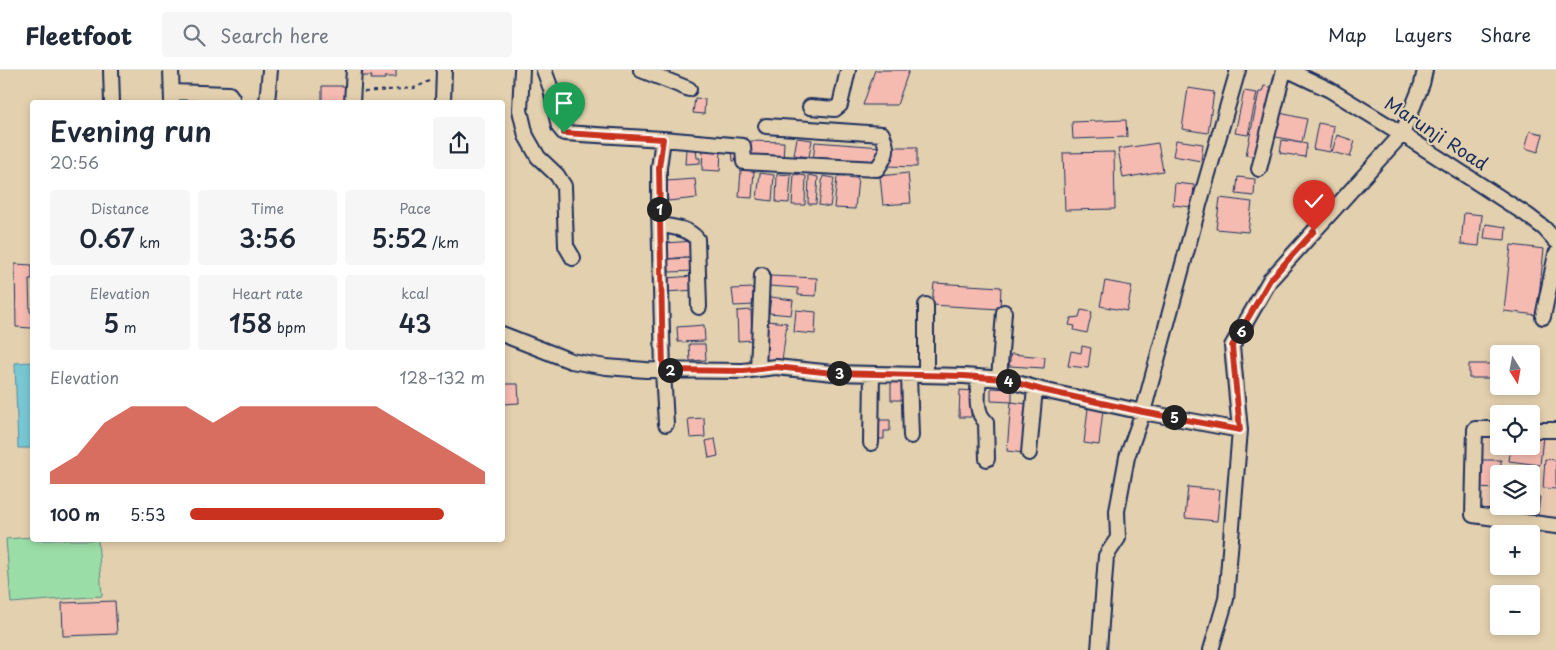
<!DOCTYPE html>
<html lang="en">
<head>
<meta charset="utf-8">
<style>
  body { margin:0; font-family:"Playpen Sans",sans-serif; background:#f6f6f7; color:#1f2937; height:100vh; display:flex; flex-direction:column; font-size:19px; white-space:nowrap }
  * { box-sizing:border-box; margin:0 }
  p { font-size:16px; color:#747a83 }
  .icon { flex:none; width:28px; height:28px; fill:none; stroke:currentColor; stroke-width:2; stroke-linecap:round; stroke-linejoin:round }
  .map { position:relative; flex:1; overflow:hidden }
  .panel { position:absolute; left:30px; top:30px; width:475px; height:442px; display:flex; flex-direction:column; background:#fff; border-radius:5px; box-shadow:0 2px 8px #0003 }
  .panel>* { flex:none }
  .needle { width:32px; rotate:169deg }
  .buttons { position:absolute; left:1490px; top:275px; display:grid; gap:10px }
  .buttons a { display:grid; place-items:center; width:50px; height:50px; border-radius:5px; background:#fff; box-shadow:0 2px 8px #0003; font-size:25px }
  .pin { position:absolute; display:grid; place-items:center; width:42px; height:42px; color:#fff; margin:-51px -21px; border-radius:50% 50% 50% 0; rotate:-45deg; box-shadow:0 0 5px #0007 }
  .pin .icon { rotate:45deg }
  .km { position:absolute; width:25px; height:25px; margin:-12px; border-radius:50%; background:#222; color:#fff; font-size:14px; line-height:25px; text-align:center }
  .round { display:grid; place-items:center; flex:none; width:52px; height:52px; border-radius:5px; background:#f6f6f7 }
  .head { display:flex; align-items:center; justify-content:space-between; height:85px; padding:0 20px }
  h1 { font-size:28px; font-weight:600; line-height:38px }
  .stats { display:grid; grid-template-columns:repeat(3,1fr); gap:8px; height:85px; padding:5px 20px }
  .stats div { display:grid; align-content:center; border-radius:5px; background:#f6f6f7; text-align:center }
  .stats b { font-size:25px; font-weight:600 }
  .stats small { font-size:14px; font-weight:400 }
  .stats p { font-size:14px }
  .chart { height:140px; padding:10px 20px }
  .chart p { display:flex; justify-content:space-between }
  .chart svg { width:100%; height:90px; margin-top:5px; fill:#c8321e; opacity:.7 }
  ul { padding:0 20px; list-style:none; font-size:16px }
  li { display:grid; grid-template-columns:80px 60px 1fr; align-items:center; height:38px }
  li i { height:12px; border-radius:6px; background:#c8321e }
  header { display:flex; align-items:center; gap:30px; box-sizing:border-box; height:70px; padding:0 25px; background:#fff; border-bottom:1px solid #e0e1e3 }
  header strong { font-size:24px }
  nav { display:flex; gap:28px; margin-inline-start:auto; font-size:18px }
  .search { width:350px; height:45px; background:#f6f6f7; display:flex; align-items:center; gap:12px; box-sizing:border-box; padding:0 18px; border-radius:5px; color:#747a83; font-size:19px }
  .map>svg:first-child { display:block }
</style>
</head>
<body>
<header>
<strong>Fleetfoot</strong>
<div class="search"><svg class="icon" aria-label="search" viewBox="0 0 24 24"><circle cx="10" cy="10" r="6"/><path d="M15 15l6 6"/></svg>Search here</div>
<nav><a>Map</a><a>Layers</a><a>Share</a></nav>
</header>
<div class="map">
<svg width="1556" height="580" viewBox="0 0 1556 580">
  <rect width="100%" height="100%" fill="#e3d0ae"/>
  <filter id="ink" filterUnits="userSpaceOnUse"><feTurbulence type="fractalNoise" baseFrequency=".02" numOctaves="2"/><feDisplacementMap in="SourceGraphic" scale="10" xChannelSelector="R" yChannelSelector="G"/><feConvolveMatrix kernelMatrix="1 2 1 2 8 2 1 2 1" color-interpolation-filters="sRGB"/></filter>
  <g filter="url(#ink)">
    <path fill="#e8c9af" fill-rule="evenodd" d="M1473,352l26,1v23h32v-23h25v112l-91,-12zM1499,404h32v32h-32z"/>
    <path fill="#9bdda7" stroke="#5b8682" d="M32,467v3h66l4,56 -91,7 -5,-64z"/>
    <path fill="#78c8d4" stroke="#538ba5" d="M32,292v86h-14l-3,-85z"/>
    <path fill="#f5bab0" stroke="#1b2f5e" d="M362,0h34v7h-11v2h-14l1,-3h-10z
      M875,0h34l-12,35h-34z
      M322,16h25v16l-25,-1z
      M1264,16l11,2 -14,70 -15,-3 13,-63h3z
      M1188,18l26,4 -6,41 -26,-4z
      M1244,21l13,2 -9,42 -13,-2z
      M695,28l10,1 -1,15 -11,-1z
      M1275,42l32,7 -5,23 -31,-6z
      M1126,50l1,17 -54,2 -1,-17z
      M1318,53l16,3 -4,26 -17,-3z
      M1530,61l13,3 -5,18 -13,-4z
      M1337,65l18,6 -5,16 -18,-5z
      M797,68l15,2 -3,17 -15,-2z
      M1176,70l27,4 -2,17 -28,-5z
      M1282,70l25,4 -2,13 -25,-4z
      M751,71l33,1 -1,19 -33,-2z
      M815,72l67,5 -3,16 -66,-1z
      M1158,73l5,28 -40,7 -5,-29z
      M887,77h30v20l-30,-1z
      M686,79h10l1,9h3v5l-15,1z
      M703,79l18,1 -1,21 -18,-1z
      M742,80l1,11h-10l-1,-10z
      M1114,82l1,57 -50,1 -2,-57z
      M741,100l13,1 -2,27 -13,-1z
      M760,103l14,2 -2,26 -15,-2z
      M908,103l3,30 -28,2 -3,-29z
      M777,104l14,1 -2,28 -13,-1z
      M794,104l12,2 -1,29h-13z
      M809,105l9,2 -2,27h-8z
      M823,106l11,2 -4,29 -11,-2z
      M837,107l21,1 -3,31 -21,-1z
      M1238,107l17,2 -1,17 -18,-2z
      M695,109l2,19 -29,3 -2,-20z
      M1175,113l19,2 -2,22 -19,-2z
      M1220,128l32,4 -4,30 -32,-3z
      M1464,143l18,2 -3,31 -18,-2z
      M1486,154l20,3 -1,13 -21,-2z
      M693,171l1,15 -27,3 -1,-16z
      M1511,175l33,4 -7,66 -33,-4z
      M694,188v13l-25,1 -1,-13z
      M15,194l17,1v14h-3l1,33 2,1v15l-16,-1z
      M694,206l1,14 -29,2v-14z
      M770,206l47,2 -1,18 -18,-1v-7l-29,-2z
      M1105,211l27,5 -5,25 -27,-5z
      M934,213l67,4 -1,22 -68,-4z
      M753,218l1,17 -20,1 -2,-17z
      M771,227l22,3 -2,15 -22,-2z
      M751,240l1,30 -14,1 -1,-30z
      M796,240l20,2 -1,22 -21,-2z
      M1081,240l11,2 -5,21 -13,-3 1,-4 -6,-1 2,-7 8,-1z
      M767,251l20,2 -5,38 -19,-2z
      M704,255l1,16 -27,1 -1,-15z
      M689,274h16l1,16 -16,1z
      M1082,276l9,2 -3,20 -20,-2 3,-15 10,2z
      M1011,284l34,3 -1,11 -35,-2z
      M1469,294h26v14h-26z
      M891,311h14v19h-14z
      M502,314h16l1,19 -16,1z
      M991,318l21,1v13l-21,-1z
      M960,320l13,1 -2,26h-12z
      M1011,332l17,2 -4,49 -17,-2z
      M1088,338l15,2 -4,35 -15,-2z
      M704,348l1,19 -15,1 -2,-19z
      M877,350h13v11h-6v8h-8z
      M1531,365l12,1 -3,29 -31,-4 2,-15h20z
      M715,369l3,17 -9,2 -3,-17z
      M1545,389l11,1v29l-13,-1z
      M1477,390h24v14h-2v15l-24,-1z
      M1188,417l32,3 -3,31 -32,-3z
      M1531,426l9,1 -3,24 -31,-3 1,-12h24z
      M115,531l2,33 -54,2 -1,-33z"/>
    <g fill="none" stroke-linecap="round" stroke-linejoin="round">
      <g stroke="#1b2f5e" stroke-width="18">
        <path id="minor" d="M111,0l1,32
          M171,0l1,32
          M522,0l-2,40 6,26 12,21 19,18 7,11 2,60 7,12
          M544,0l7,19 8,38 5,6 99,6 -4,29v40l4,163 3,53
          M641,0l48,19
          M1288,0l42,20 72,44 125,81 17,13 12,13
          M172,22l57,2 3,4v4
          M267,32l3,-32
          M352,32l2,-32
          M443,32l1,-32
          M810,37l25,2 5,-4 8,-35
          M663,69l80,7 1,16 133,7c10,-14 12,-19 5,-35l-116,-8
          M1259,99l25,-99
          M660,155c13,2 28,3 37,14l2,68
          M1543,247l13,-63
          M502,264l69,27 35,6 40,3 97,1 33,-4 57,6 131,3 39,3 39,11 101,22 97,18
          M758,299l4,-94
          M909,305l2,61
          M926,305v-70
          M979,307c-1,16 -5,34 7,45l1,37
          M999,309l5,-67
          M1499,359h-24l-2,86 83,11
          M1531,360h25
          M871,373l1,-69
          M1029,383l6,-65
          M1099,580l7,-94 12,-18 -1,-27 10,-54 16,-45 56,-207 39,-135
          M1211,580l15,-51 14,-169 -8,-84 38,-66 132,-146 20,-50 3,-14"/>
      </g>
      <path stroke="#1b2f5e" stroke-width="2" stroke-dasharray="4 4" stroke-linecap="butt" d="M364,22l50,-4 16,-7"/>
      <use href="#minor" stroke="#e3d0ae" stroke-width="14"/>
    </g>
  </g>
  <g fill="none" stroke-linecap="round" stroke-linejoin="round" filter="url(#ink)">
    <g stroke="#fff" stroke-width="10">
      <path id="route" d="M564,63l99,6 -4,29 4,202 81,1 32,-4 57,6 131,3 39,3 39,11 101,22 97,18 -8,-84 38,-66 44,-49"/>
    </g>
    <use href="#route" stroke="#c8321e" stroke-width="6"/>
  </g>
  <g text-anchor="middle" stroke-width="4.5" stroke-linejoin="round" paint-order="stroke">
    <g font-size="18" fill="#1b2f5e" stroke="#e3d0ae">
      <text transform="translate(1436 64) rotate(33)" y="6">Marunji Road</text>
    </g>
  </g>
</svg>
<div class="buttons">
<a><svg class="needle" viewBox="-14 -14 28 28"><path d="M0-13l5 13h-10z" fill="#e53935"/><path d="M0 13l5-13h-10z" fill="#747a83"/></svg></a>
<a><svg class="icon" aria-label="locate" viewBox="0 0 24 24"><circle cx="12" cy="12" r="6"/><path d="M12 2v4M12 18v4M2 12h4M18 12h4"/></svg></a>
<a><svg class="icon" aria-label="layers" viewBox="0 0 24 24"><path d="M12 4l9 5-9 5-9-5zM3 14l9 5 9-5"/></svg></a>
<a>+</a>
<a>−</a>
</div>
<div class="pin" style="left:564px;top:63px;background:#1e9e55"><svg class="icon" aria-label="arrive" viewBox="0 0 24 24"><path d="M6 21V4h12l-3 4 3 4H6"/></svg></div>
<div class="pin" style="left:1314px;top:161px;background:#d93025"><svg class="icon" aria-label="check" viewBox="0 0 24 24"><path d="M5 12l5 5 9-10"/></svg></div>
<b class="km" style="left:659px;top:139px">1</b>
<b class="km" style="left:670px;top:300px">2</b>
<b class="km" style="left:839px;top:303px">3</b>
<b class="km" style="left:1008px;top:311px">4</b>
<b class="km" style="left:1174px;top:347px">5</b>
<b class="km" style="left:1241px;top:261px">6</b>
<section class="panel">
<div class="head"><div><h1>Evening run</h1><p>20:56</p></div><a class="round"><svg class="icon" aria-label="share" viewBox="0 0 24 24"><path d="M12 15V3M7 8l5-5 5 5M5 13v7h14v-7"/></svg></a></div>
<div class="stats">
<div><p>Distance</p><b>0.67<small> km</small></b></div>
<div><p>Time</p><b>3:56</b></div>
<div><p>Pace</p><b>5:52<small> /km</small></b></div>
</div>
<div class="stats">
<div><p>Elevation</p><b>5<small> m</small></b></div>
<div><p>Heart rate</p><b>158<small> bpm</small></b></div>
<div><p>kcal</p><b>43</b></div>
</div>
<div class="chart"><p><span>Elevation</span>128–132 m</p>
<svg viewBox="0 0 160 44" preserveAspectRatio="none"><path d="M0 44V38L10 30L20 14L30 6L40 6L50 6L60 14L70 6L80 6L90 6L100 6L110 6L120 6L130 14L140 22L150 30L160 38V44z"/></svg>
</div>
<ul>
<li><b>100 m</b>5:53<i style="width:86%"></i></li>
</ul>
</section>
</div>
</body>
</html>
